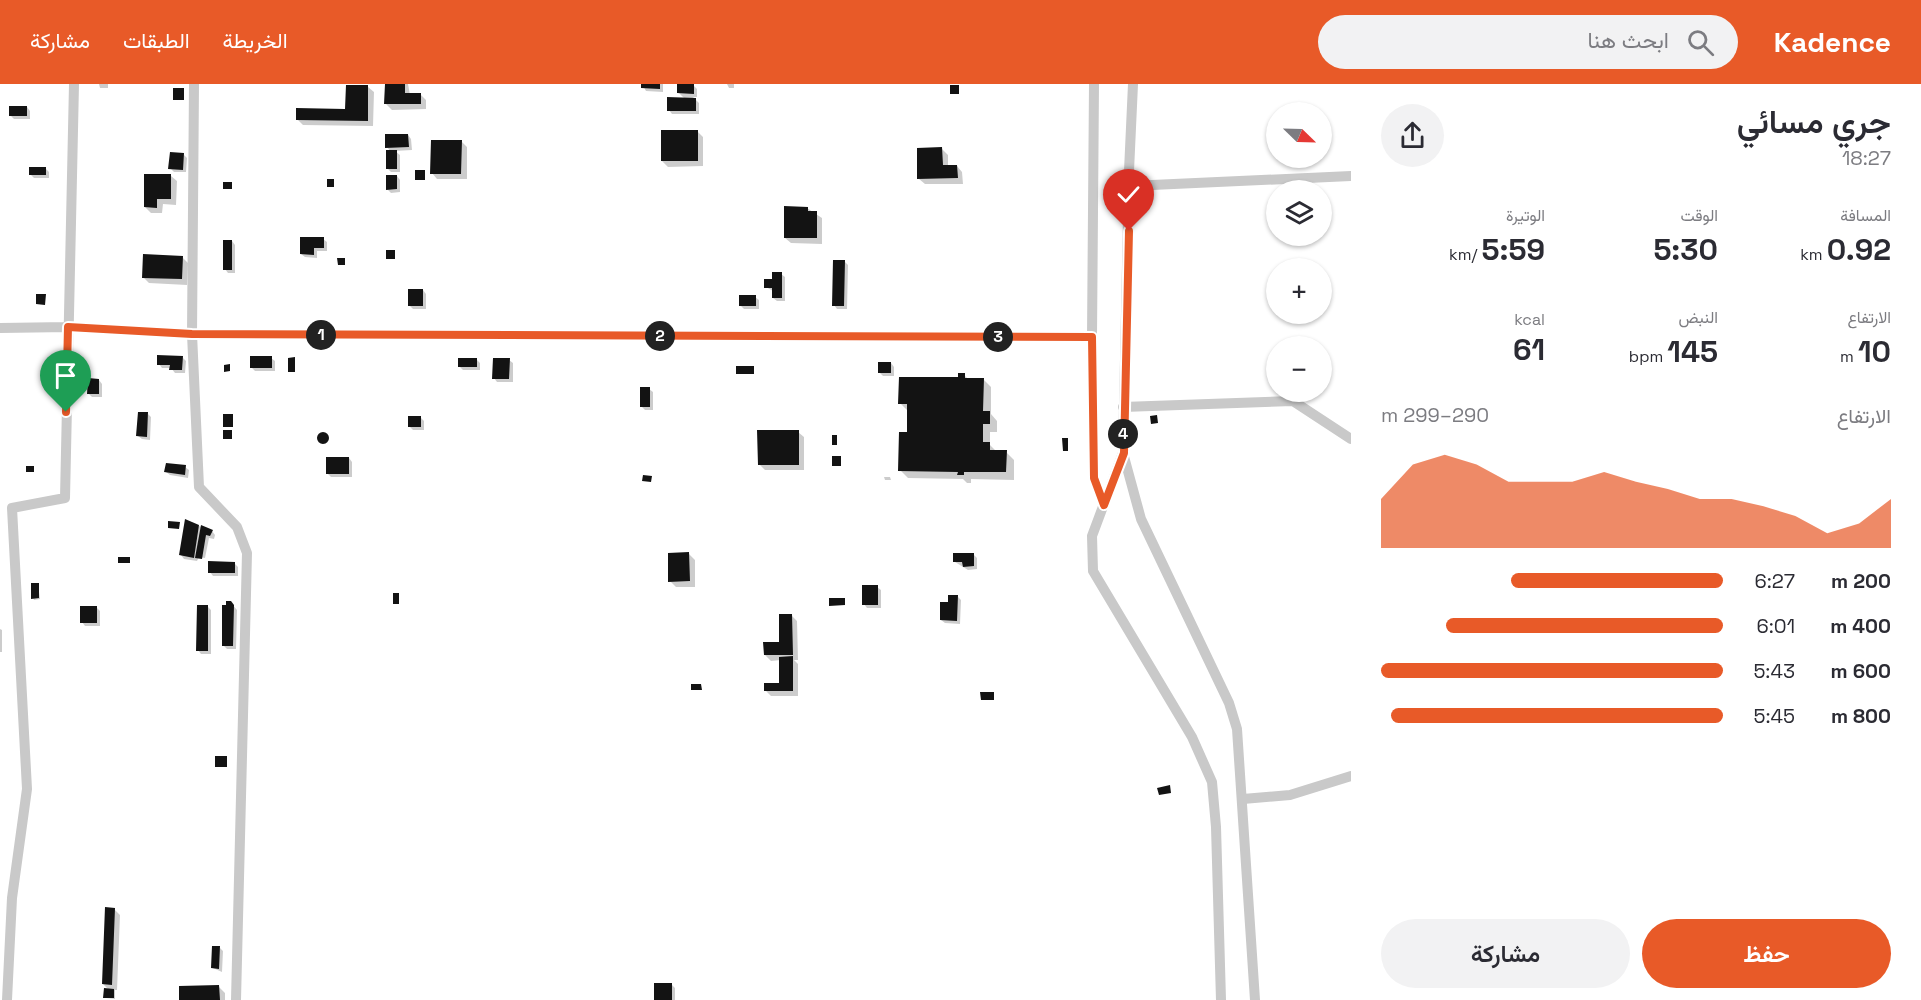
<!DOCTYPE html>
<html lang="ar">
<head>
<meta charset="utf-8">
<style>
  body { margin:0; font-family:"Space Grotesk",Vazirmatn,sans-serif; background:#f2f2f3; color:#2b2b33; direction:rtl; height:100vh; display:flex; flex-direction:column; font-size:22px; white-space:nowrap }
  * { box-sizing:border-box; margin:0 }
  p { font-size:20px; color:#7c7c81 }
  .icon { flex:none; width:33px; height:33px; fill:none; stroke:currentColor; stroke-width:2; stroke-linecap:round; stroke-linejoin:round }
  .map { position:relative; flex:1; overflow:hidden; direction:ltr }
  .side { display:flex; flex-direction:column; background:#fff; width:570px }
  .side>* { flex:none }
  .needle { width:39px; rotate:113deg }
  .fabs { position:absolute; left:1266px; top:18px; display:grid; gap:12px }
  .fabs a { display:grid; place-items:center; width:66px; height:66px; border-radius:50%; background:#fff; box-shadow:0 2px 4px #0004; font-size:30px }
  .pin { position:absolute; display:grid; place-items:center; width:51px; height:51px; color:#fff; margin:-62px -26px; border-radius:50% 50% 50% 0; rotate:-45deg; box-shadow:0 0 6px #0007 }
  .pin .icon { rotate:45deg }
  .km { position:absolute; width:30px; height:30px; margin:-15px; border-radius:50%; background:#222; color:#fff; font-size:16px; line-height:30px; text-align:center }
  .round { display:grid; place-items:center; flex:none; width:63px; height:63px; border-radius:32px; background:#f2f2f3 }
  .head { display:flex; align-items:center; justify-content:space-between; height:102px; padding:0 30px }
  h1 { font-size:33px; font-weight:600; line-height:45px }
  .stats { display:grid; grid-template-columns:repeat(3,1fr); gap:9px; height:102px; padding:6px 30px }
  .stats div { display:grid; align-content:center }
  .stats b { font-size:30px; font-weight:600 }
  .stats small { font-size:16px; font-weight:400 }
  .stats p { font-size:16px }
  .chart { height:168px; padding:12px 30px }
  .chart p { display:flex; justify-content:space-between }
  .chart svg { width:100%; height:108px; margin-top:6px; fill:#e85a28; opacity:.7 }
  .action { display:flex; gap:12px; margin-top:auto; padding:12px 30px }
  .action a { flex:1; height:69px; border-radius:36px; background:#e85a28; color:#fff; font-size:24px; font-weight:600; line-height:69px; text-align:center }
  .action a+a { background:#f2f2f3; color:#2b2b33 }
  ul { padding:0 30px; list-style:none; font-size:20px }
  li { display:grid; grid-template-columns:96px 72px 1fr; align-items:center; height:45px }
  li i { height:15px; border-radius:8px; background:#e85a28 }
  header { display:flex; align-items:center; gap:36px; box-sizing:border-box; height:84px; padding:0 30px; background:#e85a28; color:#fff }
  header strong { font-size:28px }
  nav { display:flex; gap:33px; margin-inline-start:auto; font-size:21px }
  .search { width:420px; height:54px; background:#f2f2f3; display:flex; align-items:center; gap:15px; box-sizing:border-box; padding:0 21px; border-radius:33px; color:#7c7c81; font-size:22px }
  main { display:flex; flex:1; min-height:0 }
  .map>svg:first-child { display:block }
</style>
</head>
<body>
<header>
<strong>Kadence</strong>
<div class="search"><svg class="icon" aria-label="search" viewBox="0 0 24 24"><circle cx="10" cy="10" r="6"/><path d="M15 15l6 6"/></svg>ابحث هنا</div>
<nav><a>الخريطة</a><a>الطبقات</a><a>مشاركة</a></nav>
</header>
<main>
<section class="side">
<div class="head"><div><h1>جري مسائي</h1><p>18:27</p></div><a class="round"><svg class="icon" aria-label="share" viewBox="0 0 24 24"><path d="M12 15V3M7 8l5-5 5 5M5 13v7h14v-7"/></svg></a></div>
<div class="stats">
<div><p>المسافة</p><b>0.92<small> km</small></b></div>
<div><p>الوقت</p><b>5:30</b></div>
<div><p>الوتيرة</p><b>5:59<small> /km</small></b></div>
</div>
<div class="stats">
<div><p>الارتفاع</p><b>10<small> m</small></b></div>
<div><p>النبض</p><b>145<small> bpm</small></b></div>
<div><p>kcal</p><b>61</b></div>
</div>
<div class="chart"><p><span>الارتفاع</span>290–299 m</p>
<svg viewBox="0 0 160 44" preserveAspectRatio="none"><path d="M0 44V24L10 10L20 6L30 10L40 17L50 17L60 17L70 13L80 17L90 20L100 24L110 24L120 27L130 31L140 38L150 34L160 24V44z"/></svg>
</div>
<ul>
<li><b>200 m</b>6:27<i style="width:62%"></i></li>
<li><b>400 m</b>6:01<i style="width:81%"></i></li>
<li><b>600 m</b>5:43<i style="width:100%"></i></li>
<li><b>800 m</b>5:45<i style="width:97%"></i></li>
</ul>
<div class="action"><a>حفظ</a><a>مشاركة</a></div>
</section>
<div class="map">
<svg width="1351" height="916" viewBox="0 0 1351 916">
  <rect width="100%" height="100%" fill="#fff"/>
  <path fill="#0003" d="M99,0h9v4h-8z
    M386,0h22l2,11 10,-1 6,6v9l-34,1 -6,-6z
    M642,0h21v8l-17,-1z
    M727,0h7v4h-5z
    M693,1l4,4v8h-4l6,6v11h-27l-3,-4 16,-11 -6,-6z
    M368,3l6,5 -1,34 -70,-1 -5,-5 49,-9z
    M27,23l3,4v8h-16l-3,-3z
    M697,47l6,6v29l-35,1 -6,-6z
    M408,51l3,4 1,11 -17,1 5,4v17h-9l-3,-3 3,-17 -4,-5z
    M461,57l6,6v32h-30l-5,-6z
    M942,65l6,6v11h9l5,6 1,12h-38l-6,-5z
    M183,70l4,4 -1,14h-12l-4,-4z
    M45,84l4,4v6h-15l-4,-4z
    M171,92l6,5 -1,24 -13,-1 -1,9h-11l-6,-6z
    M397,92l3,4v12l-9,1 -4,-4z
    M807,124l15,10v26l-31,-1 -6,-5z
    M323,155l4,3v9h-10v7l-12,-1 -4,-3z
    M232,157l3,4v28h-7l-3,-4z
    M182,173l6,6 -1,22 -38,-2 -5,-5z
    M844,177l4,4 -1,44h-10l-3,-4z
    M781,190l4,3v24h-8l-4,-3v-7l-7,-4z
    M423,206l3,4v15h-13l-4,-4z
    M755,213l4,3v9h-15l-4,-4z
    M182,273l4,4 -1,12h-10l-4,-5h-9l-3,-4z
    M271,274l4,3v10h-20l-4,-4z
    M476,275l4,4v7h-17l-3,-3z
    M509,276l4,3v19h-16l-3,-4z
    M891,279l3,4v9h-11l-4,-4z
    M964,291l4,4h15l8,8v27l6,7v11h-7v13l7,7h9l8,8v20l-43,-1v4h-4l-4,-4 -55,-1 -8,-8 8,-37 1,-21 -9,-9 60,-24z
    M99,296l3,4v13h-10l-4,-4z
    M649,305l4,3v18h-8l-4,-4z
    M148,330l3,3 -1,23 -8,-1 -4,-3z
    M420,333l4,4v9h-11l-4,-4z
    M798,348l6,5v33h-39l-6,-6z
    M323,350l6,6 -4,4 -6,-6z
    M349,374l3,4v15h-21l-4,-4z
    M185,383l4,3 -1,8 -18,-3 -4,-3z
    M884,393h6l1,3h-6z
    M199,442l13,5 3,4 -1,4 -5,-1 -4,20 -6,-1 -2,4 -13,-2 -3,-4z
    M689,470l6,6v27h-19l-6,-6z
    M973,470l4,4v11l-9,1 -13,-8z
    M234,479l4,4v9h-25l-3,-4z
    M38,500l2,15 -6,1 -1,-2z
    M877,503l4,3v18h-14l-3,-4z
    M957,512l4,4 -1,24 -15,-1 -4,-3z
    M231,519l6,7 -1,39h-9l-4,-4z
    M96,523l4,4v15h-15l-3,-4z
    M208,523l3,3v44h-10l-3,-4z
    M792,532l5,5 1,39h-4l4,4v32h-27l-5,-5 15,-6v-25l-10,1 -6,-6 16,-12z
    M0,545l2,1v22h-2z
    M114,825l6,6 -3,75h-2v9l-9,-1 3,-8 -6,-6z
    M220,864l3,3 -1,21 -9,-4z
    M672,901l3,3v12h-20z
    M219,903l6,6v7h-45z"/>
  <path fill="#131313" d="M385,0h20v9h16v11h-37z
    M641,0h19v5l-19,-1z
    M677,0h17v10l-17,-1z
    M346,1h22v36l-72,-1v-12l49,1z
    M950,1h9v9h-9z
    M173,4h11v12h-11z
    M667,13l29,1v13h-29z
    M9,22h18v10h-18z
    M661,46h37v31h-37z
    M385,50h23l1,13 -24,1z
    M431,56h31l-1,34h-31z
    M942,63l1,18h14l1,13 -41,1v-31z
    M386,66h11v19h-11z
    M170,68l14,1 -1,17 -15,-1z
    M29,83h17v8h-17z
    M415,86h10v10h-10z
    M144,90h27v25h-14v9l-13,-1z
    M386,91h11v14l-11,1z
    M327,95h7v8h-7z
    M223,98h9v7h-9z
    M784,122l24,1v4h9v27h-33z
    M300,153h24v11h-10v7l-14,-1z
    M223,156h9v30h-9z
    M386,166h9v9h-9z
    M143,170l40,2 -1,23 -40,-1z
    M337,174h8v7h-7z
    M833,176h12l-1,46h-12z
    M772,188h10v26h-10v-10h-8v-9h8z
    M408,205h15v17h-15z
    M36,210h10l-1,11 -9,-1z
    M739,211h17v11h-17z
    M157,271l26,1 -1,14h-13l1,-5h-13z
    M250,272h22v12h-22z
    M295,273v15h-7v-14z
    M458,274h19v9h-19z
    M493,274h17l-1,21h-17z
    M878,278h13v11h-13z
    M230,280v7l-6,1v-7z
    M736,282h18v8h-18z
    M958,289h7v5h19l-1,33h7v13h-7v18h7v8h17l-1,22h-42v3h-7l1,-3 -60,-1 1,-39h8v-28h-9l1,-27h59z
    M88,294l11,1v15h-12z
    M640,303h10v20h-10z
    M138,328h10l-1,25 -11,-1z
    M223,330h10v13h-10z
    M1157,331l1,8 -7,1 -1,-8z
    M408,332h13v11h-13z
    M223,346h9v9h-9z
    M757,346h42v35h-41z
    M317 354a6 6 0 1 1 12 0a6 6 0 1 1-12 0Z
    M832,351h5v10h-5z
    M1062,354h6v13h-5z
    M832,372h9v10h-9z
    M326,373h23v17h-23z
    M166,379l20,2 -1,10 -21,-3z
    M26,382h8v6h-8z
    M643,391l9,1 -1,6 -9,-1z
    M185,435l14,6 -5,33 -15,-3z
    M168,437l12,1 -1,7 -11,-1z
    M201,441l12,5 -3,6 -4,-1 -4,24 -7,-1z
    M689,468l1,29 -22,1v-29z
    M953,469h21v13l-11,1 -1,-5h-9z
    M118,473h12v6h-12z
    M208,477l27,1v11h-27z
    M31,499h8v15l-8,1z
    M862,501h16v20h-16z
    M393,509h6v11h-6z
    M948,511h10l-1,26 -17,-1v-18h8z
    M829,514h16v7l-16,1z
    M226,517h5l3,4 -1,41h-11v-41h4z
    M197,521h11v46h-12z
    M80,522h17v17h-17z
    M779,530h13l1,41h-29l-1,-13h16z
    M793,572v35h-29v-8h15v-26z
    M691,600h10l1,6h-11z
    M980,608h14v8h-13z
    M215,672h12v11h-12z
    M1170,701l1,8 -12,2 -2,-7z
    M105,823l10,1 -3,77 -10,-1z
    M212,862h8l-1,23 -8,-1z
    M654,899h18v17h-18z
    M219,901l1,15h-41v-14z
    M104,904l10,1v9h-11z"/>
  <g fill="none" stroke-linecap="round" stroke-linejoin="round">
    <path stroke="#c9c9c9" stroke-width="10" d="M194,0l-2,250 7,153 38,40 10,26 -11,447
      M1094,0l-2,253 2,141 10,27
      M1133,0l-4,87 -6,282 18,66 88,184 8,26 18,271
      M1130,102l221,-10
      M0,244l68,-1 124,7 900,3
      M1123,323l170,-6 58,38
      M1123,369l-31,83 1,35 99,166 20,45 4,45 5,173
      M1243,715l47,-4 61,-19
      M7,916l5,-102 15,-109 -15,-281 53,-10 9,-414"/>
  </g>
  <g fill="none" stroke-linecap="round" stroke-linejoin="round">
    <g stroke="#fff" stroke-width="12">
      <path id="route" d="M66,328l2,-85 124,7 900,3 2,141 10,27 20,-52 5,-222"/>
    </g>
    <use href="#route" stroke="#e85a28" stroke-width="8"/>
  </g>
</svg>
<div class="fabs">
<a><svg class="needle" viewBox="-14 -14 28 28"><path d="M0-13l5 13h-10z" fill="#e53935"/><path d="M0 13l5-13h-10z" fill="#7c7c81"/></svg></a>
<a><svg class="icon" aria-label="layers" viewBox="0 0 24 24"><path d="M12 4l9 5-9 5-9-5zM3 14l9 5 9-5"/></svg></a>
<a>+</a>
<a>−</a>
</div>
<div class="pin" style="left:66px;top:328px;background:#1e9e55"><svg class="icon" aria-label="arrive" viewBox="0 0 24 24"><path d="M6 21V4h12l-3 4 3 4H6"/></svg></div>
<div class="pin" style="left:1129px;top:147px;background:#d93025"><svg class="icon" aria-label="check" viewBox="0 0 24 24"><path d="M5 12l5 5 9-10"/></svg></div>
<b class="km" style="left:321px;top:251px">1</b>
<b class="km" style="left:660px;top:252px">2</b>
<b class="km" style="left:998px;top:253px">3</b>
<b class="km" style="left:1123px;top:350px">4</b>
</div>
</main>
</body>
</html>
